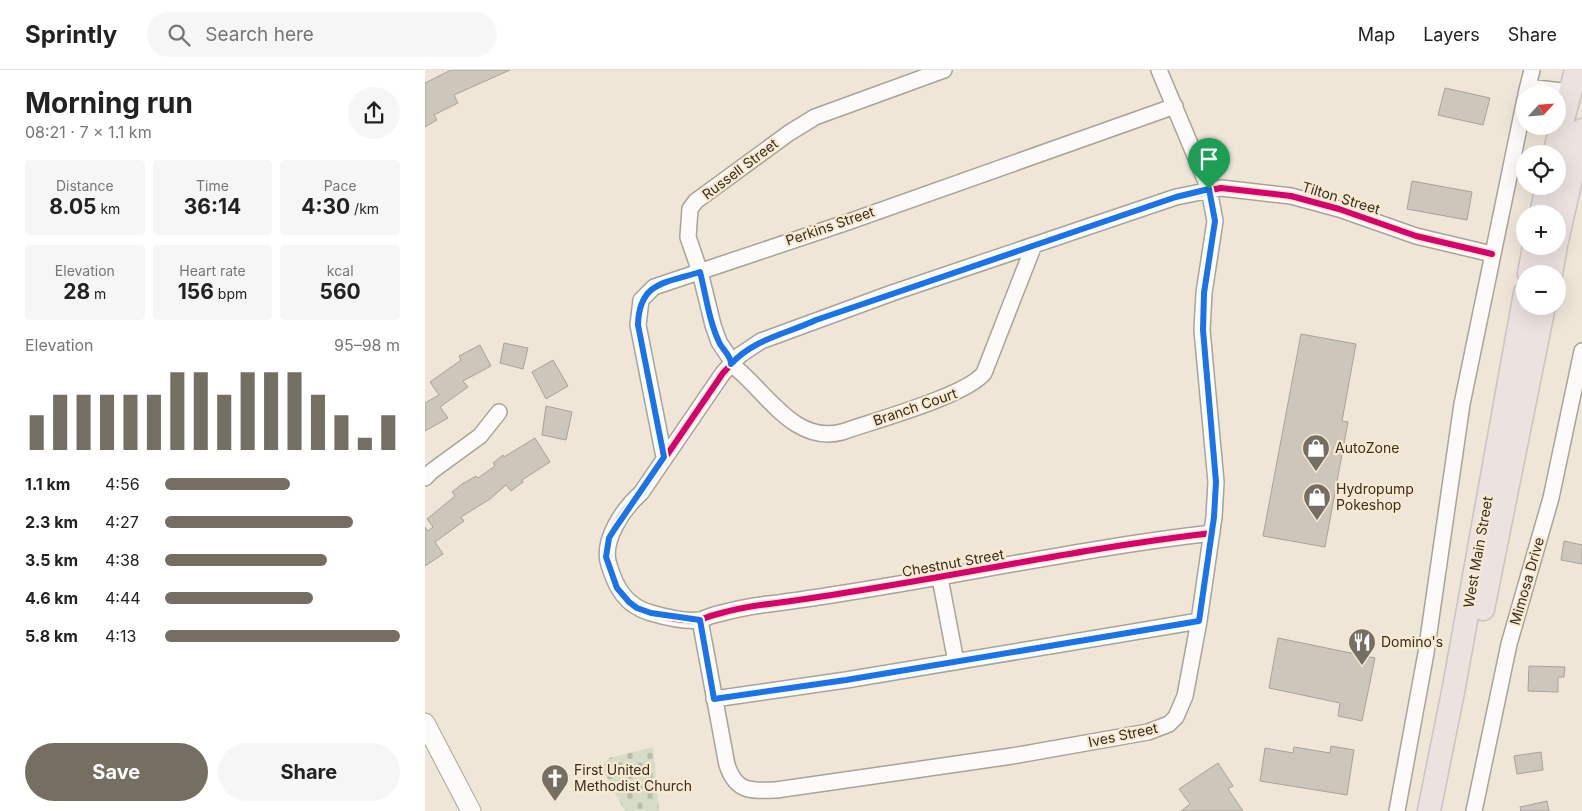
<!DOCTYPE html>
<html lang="en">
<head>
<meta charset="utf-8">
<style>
  body { margin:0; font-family:Inter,sans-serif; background:#f6f6f6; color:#222; height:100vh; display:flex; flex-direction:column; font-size:19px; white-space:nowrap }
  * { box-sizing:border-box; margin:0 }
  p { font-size:16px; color:#767676 }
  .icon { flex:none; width:28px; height:28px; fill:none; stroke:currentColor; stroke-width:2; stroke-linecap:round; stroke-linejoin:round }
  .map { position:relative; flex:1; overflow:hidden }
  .panel { display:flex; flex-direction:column; background:#fff; width:425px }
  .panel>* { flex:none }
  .needle { width:32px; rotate:64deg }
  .fabs { position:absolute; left:1091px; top:15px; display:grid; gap:10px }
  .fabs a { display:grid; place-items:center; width:50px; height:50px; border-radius:50%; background:#fff; box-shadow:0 5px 20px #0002; font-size:25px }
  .pin { position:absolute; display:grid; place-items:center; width:42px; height:42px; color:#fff; margin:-51px -21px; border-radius:50% 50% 50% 0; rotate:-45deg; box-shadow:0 0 5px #0007 }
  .pin .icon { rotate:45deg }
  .round { display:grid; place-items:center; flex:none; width:52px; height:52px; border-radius:26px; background:#f6f6f6 }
  .headline { display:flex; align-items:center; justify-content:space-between; height:85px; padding:0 25px }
  h1 { font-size:28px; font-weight:700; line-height:38px }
  .metrics { display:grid; grid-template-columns:repeat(3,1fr); gap:8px; height:85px; padding:5px 25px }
  .metrics div { display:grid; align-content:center; border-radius:5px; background:#f6f6f6; text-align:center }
  .metrics b { font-size:21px; font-weight:700 }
  .metrics small { font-size:14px; font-weight:400 }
  .metrics p { font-size:14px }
  .chart { height:140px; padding:10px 25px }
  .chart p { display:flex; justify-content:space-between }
  .chart svg { width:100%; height:90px; margin-top:5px; stroke:#756e63; stroke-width:6 }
  .action { display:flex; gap:10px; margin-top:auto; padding:10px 25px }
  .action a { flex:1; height:58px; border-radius:30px; background:#756e63; color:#fff; font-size:20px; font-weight:700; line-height:58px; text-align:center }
  .action a+a { background:#f6f6f6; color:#222 }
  ul { padding:0 25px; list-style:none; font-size:16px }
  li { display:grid; grid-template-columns:80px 60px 1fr; align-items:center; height:38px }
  li i { height:12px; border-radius:6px; background:#756e63 }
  header { display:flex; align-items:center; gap:30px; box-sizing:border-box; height:70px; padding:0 25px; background:#fff; border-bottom:1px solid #e0e0e0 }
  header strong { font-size:24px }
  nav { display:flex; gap:28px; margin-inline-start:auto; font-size:18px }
  .search { width:350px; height:45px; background:#f6f6f6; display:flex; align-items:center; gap:12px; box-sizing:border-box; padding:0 18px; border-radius:28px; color:#767676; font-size:19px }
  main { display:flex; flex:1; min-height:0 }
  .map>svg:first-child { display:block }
</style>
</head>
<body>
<header>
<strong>Sprintly</strong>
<div class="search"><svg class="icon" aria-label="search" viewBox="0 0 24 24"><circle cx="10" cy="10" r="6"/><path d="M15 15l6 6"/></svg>Search here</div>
<nav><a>Map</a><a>Layers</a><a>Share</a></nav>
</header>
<main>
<section class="panel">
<div class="headline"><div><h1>Morning run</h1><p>08:21 · 7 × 1.1 km</p></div><a class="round"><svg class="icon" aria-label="share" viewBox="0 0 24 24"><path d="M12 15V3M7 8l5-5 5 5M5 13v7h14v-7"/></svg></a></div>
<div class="metrics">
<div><p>Distance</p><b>8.05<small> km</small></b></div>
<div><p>Time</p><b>36:14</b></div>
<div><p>Pace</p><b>4:30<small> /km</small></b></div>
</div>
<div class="metrics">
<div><p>Elevation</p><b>28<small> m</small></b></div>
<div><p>Heart rate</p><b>156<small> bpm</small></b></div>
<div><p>kcal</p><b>560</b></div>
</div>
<div class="chart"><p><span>Elevation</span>95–98 m</p>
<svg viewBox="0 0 160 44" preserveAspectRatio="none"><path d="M5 44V27M15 44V17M25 44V17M35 44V17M45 44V17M55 44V17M65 44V6M75 44V6M85 44V17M95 44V6M105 44V6M115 44V6M125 44V17M135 44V27M145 44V38M155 44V27"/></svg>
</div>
<ul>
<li><b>1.1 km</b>4:56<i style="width:53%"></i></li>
<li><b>2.3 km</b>4:27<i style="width:80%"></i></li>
<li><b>3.5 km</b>4:38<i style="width:69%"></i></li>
<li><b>4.6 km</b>4:44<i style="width:63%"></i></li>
<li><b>5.8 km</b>4:13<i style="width:100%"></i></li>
</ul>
<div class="action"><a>Save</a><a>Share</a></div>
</section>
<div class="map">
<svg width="1157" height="741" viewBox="0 0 1157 741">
  <defs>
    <pattern id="cemetery-stones" width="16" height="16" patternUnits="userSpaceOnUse" patternTransform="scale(1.25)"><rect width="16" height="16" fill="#d5dcc8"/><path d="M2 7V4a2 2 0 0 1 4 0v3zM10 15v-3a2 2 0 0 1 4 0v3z" fill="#b7bdac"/></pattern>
  </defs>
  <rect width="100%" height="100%" fill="#efe6d8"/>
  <path fill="url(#cemetery-stones)" d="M228,677l6,64h-34l-24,-44 8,-9z"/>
  <path fill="#cdc6bb" stroke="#a9a298" d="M26,0h59l-56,25 4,8 -24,12 3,5 -12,7v-44z
    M1020,18l45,10 -7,27 -45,-10z
    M987,111l60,11 -5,28 -60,-11z
    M876,264l55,10 -14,77 6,1 -23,125 -62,-11z
    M79,273l24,5 -5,21 -23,-6z
    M55,275l11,21 -28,15 5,6 -28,20 8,11 -23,13v-28l14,-8 -9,-13 31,-22 -2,-4z
    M128,290l15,26 -22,13 -14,-27z
    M121,336l26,6 -6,28 -24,-5z
    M110,368l15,24 -28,18 1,2 -12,9 -5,-6 -16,14 -29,18 3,4 -29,21 8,12 -18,12v-39l3,4 5,-4 -6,-8 28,-23 -3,-4 10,-8 14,-8 2,2 17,-12 -2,-3 10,-8 1,2z
    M1139,471l18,4v19l-21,-4z
    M853,568l97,20 -13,63 -24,-5 2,-13 -71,-15z
    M1104,596l36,1 -1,10h-6v15l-30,-1z
    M906,676l23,4 -7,45 -87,-14 5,-33 28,5 1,-6 36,6z
    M1116,682l2,18 -26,4 -3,-18z
    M793,693l15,23 -5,3 15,22h-62l9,-7 -11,-15z
    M1122,731l2,10h-28l-1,-4z"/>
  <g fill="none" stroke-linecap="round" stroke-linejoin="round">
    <g stroke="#a9a398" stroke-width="18">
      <path id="minor" d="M519,0l-129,47 -26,16 -93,68 -6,8 -2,28 12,35 13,53 6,17 12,18v4c34,25 62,81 111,68 31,-11 124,-36 142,-59l50,-128
        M1103,17l42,5
        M1101,24l6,-24
        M239,387l-26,-132 3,-25 13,-13 194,-65 327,-116
        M0,408l7,-7 48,-35 19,-24
        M787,463c-148,17 -294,52 -443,71 -19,2 -37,6 -55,11 -5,1 -10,4 -14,5 -14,2 -35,-3 -49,-7 -25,-7 -35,-25 -42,-48 -8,-24 14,-56 32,-72l82,-120 17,-18 21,-14 131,-48 284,-96 45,-9 70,8 48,13 77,27 76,18
        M515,508l16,84
        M275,550l27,145c9,27 23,26 49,25l236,-34 136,-24 21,-8 7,-7 9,-21 14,-75 15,-104 2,-35 -14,-152 2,-37 11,-72 -6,-32 -50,-119
        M289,629l132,-19 353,-59
        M972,741l29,-158 36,-249 63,-305
        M1049,741l35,-167 42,-146 31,-147"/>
    </g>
    <g stroke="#a9a398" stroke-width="21">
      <path id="tertiary" d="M0,653l46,88"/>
    </g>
    <g stroke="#c9c4bd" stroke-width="25">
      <path id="primary" d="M1129,84l22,-84
        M1116,144l6,-28
        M1132,171l25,-111
        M1104,204l5,-28
        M1126,204l5,-28
        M1058,539l61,-303
        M1004,741l25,-124 71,-394"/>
    </g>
    <use href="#minor" stroke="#fdfbf9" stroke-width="15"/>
    <use href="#tertiary" stroke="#fdfbf9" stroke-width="19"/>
    <use href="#primary" stroke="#ece2e0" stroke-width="22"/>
    <g stroke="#f8e9cf" stroke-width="9">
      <path id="cycleway" d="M787,463c-148,17 -294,52 -443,71 -19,2 -37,6 -55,11 -5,1 -10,4 -14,5 -14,2 -35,-3 -49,-7 -25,-7 -35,-25 -42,-48 -8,-24 14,-56 32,-72l82,-120 17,-18 21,-14 131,-48 284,-96 45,-9 70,8 48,13 77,27 76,18"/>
    </g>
    <use href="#cycleway" stroke="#d6006c" stroke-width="6"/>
  </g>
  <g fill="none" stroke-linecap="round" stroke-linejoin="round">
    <g stroke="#fff" stroke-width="10">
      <path id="route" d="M784,119l6,32 -11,72 -1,37 13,152 -2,35 -15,104 -353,59 -132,19 -14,-79 -49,-7 -14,-5 -8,-6 -12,-14 -11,-31 3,-19 5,-8 50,-73 -26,-132c1,-43 27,-42 62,-53 6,23 9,50 20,72 4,7 11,12 11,20 23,-25 55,-30 85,-44l360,-123z"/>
    </g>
    <use href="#route" stroke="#1a73e8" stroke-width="6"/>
  </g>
  <defs>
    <g id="shop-pin" transform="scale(1.4375)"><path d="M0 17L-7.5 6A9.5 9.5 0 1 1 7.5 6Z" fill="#756e63" stroke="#f8e9cf"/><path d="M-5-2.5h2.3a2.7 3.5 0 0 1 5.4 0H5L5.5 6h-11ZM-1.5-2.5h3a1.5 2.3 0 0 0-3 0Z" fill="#fff"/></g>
    <g id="restaurant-pin" transform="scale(1.4375)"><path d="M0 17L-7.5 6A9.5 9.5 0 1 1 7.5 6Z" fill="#756e63" stroke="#f8e9cf"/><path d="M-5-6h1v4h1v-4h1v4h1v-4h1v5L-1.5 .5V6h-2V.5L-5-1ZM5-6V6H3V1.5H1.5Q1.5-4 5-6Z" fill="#fff"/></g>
    <g id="church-pin" transform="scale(1.4375)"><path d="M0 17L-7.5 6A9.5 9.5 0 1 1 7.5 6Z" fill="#756e63" stroke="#f8e9cf"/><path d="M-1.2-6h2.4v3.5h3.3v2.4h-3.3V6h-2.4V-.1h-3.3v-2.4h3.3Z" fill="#fff"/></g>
  </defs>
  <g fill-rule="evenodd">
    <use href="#shop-pin" x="891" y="378"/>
    <use href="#shop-pin" x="892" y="427"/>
    <use href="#restaurant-pin" x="937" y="572"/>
    <use href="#church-pin" x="130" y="708"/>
  </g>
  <g text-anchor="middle" stroke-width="4.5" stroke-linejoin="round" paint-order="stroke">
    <g font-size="14" fill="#342e24" stroke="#f8e9cf">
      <text transform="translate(315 99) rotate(-37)" y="5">Russell Street</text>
      <text transform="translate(916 128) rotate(17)" y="5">Tilton Street</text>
      <text transform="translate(405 156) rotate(-19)" y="5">Perkins Street</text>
      <text transform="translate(490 337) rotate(-19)" y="5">Branch Court</text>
      <text transform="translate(1053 482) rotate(-80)" y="5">West Main Street</text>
      <text transform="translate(528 493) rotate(-10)" y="5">Chestnut Street</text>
      <text transform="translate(1102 511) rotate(-74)" y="5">Mimosa Drive</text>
      <text transform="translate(698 665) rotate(-12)" y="5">Ives Street</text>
    </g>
    <g font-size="14" fill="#342e24" stroke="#f8e9cf" text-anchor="start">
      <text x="910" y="383">AutoZone</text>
      <text x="911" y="424">Hydropump<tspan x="911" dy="16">Pokeshop</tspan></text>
      <text x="956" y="577">Domino's</text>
      <text x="149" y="705">First United<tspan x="149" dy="16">Methodist Church</tspan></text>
    </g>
  </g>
</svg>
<div class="fabs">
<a><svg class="needle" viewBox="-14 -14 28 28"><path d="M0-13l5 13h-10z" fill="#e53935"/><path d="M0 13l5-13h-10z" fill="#767676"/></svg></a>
<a><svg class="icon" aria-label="locate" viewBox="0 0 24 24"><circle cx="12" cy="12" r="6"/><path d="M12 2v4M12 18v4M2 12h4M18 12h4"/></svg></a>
<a>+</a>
<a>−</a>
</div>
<div class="pin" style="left:784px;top:119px;background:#1e9e55"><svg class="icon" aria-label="arrive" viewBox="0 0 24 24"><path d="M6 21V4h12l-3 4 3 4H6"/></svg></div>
</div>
</main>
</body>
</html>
